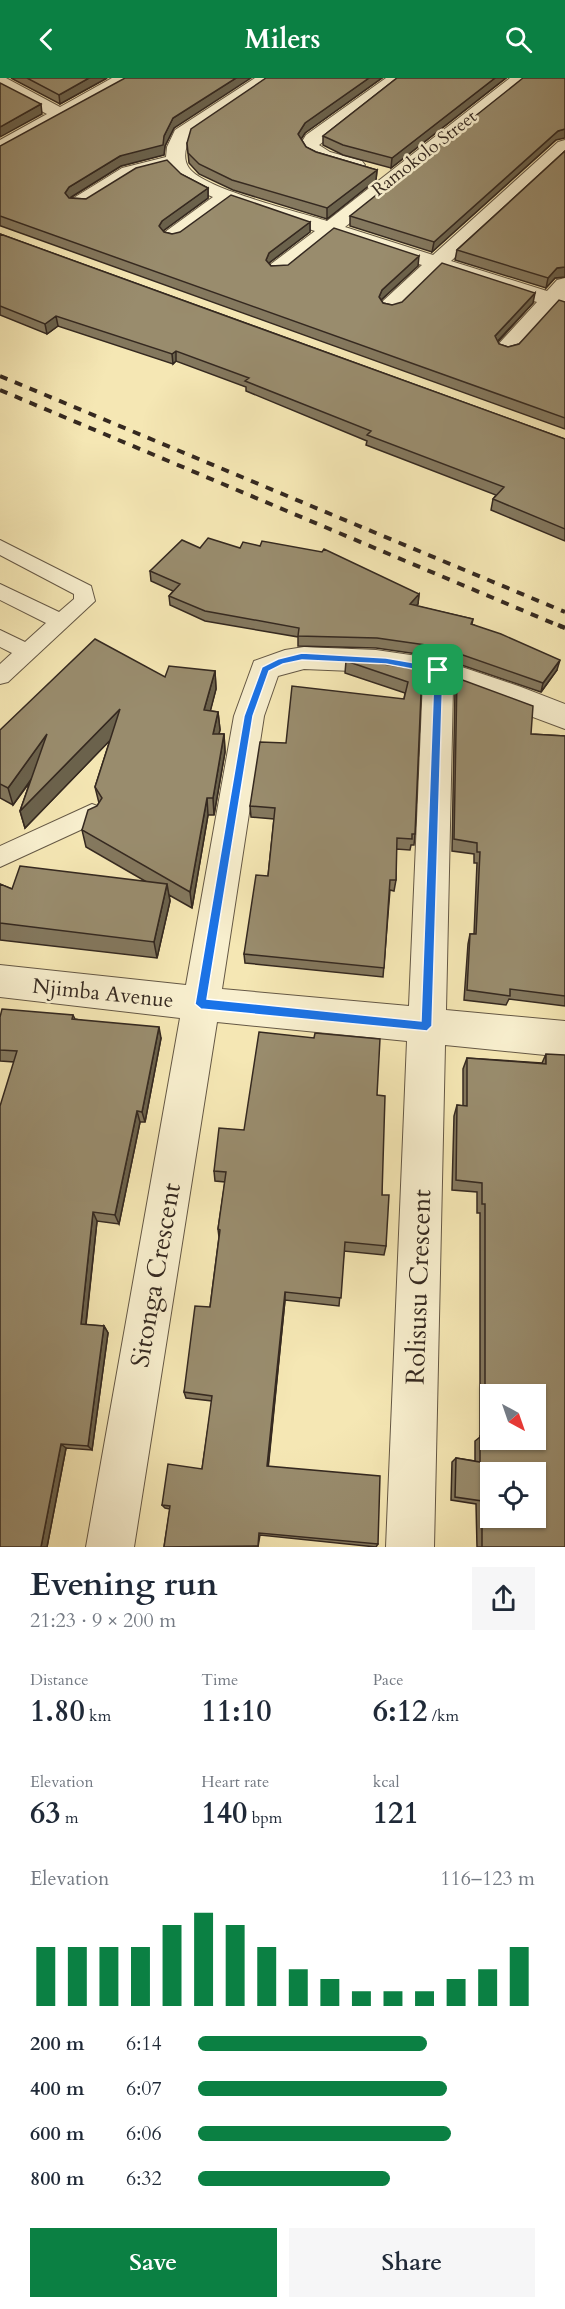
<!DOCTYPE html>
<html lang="en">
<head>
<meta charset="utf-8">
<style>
  body { margin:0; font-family:Cardo,serif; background:#f6f6f7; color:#1f2937; height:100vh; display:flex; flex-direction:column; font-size:22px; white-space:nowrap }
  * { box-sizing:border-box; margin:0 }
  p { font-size:20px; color:#747a83 }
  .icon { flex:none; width:33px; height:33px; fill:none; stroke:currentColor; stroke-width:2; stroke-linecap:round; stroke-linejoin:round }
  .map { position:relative; height:1469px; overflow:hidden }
  .side { display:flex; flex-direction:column; background:#fff; flex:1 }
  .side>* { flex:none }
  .needle { width:39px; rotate:140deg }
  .fabs { position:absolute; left:480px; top:1306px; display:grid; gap:12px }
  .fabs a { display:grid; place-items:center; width:66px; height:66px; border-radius:0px; background:#fff; box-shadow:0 2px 4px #0004; font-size:30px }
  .pin { position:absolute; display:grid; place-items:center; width:51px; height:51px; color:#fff; margin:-26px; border-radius:12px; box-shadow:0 3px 9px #0006 }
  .round { display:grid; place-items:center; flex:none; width:63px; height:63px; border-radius:0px; background:#f6f6f7 }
  .head { display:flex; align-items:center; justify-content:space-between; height:102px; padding:0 30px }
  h1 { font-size:33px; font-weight:700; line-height:45px }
  .stats { display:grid; grid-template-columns:repeat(3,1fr); gap:9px; height:102px; padding:6px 30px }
  .stats div { display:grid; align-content:center }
  .stats b { font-size:30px; font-weight:700 }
  .stats small { font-size:16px; font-weight:400 }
  .stats p { font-size:16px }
  .chart { height:168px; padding:12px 30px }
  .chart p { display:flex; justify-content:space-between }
  .chart svg { width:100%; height:108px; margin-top:6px; stroke:#0b8043; stroke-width:6 }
  .action { display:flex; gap:12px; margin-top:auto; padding:12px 30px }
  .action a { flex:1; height:69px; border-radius:0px; background:#0b8043; color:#fff; font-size:24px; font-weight:700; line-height:69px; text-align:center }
  .action a+a { background:#f6f6f7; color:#1f2937 }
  ul { padding:0 30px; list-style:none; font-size:20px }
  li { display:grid; grid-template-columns:96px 72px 1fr; align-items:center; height:45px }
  li i { height:15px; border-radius:8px; background:#0b8043 }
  header { display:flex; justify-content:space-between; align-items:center; height:78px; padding:0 30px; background:#0b8043; color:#fff; font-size:27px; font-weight:700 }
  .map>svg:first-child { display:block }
</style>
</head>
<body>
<header><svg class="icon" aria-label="back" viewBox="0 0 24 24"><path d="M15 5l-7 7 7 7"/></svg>Milers<svg class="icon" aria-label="search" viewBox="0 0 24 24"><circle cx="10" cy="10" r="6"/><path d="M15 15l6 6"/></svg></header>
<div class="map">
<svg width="565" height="1469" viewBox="0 0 565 1469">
  <rect width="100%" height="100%" fill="#f5e7b4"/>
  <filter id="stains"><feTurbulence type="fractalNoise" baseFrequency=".00333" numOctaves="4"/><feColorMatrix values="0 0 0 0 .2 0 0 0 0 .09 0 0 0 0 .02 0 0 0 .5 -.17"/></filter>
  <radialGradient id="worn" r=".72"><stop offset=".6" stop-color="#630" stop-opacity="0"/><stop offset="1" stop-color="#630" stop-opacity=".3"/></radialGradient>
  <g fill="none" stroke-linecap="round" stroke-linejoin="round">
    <g stroke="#655845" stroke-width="2">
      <path id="service" d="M0,462l91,46 4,15 -87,81 -8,2v-20l12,-11 -12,-6v-17l25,12 21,-19 -46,-23v-16l59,28 15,-13v-5l-74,-39z
        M92,726l8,3 4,7 -4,7 -100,46v-21z"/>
    </g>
    <g stroke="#655845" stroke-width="2">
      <path id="minor" d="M0,0h6l54,29 52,-29h22l-3,4 -131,72v-14l47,-26 -47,-25z
        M255,0h21l-86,59c-4,10 -8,21 -1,31 15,21 110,44 138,53l183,-143h20l-185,149 88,28 125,-113 7,-2v16l-114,105 96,30 10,-11 8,-2v33l-9,-3 -41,45 -8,2 -8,-2 -4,-5 42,-46 -97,-31 -41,40 -8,2 -8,-2 -3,-5 3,-5 39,-36 -89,-29 -46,38 -8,1 -8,-1 -3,-5 3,-5 44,-33 -84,-28 -52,37 -7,2 -7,-2 -3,-4 3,-4 48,-35 -26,-11 -18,-18 -33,8 -50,31h-14l-3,-4 3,-4 50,-31 44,-11 1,-10 8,-17z
        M386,0h20l-87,67 11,7 32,9 3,4 -3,4c-20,5 -51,-7 -62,-24l6,-10z
        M304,569l72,3 62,9 83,28 44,17v25l-112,-42 -7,323 119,11v36l-120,-12 -11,502h-48l21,-506 -190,-19 -83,525h-48l94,-529 -180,-21v-32l186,20 48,-269 20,-55 31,-11zM304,591l72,3 47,8 -14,326 -187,-17 42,-273 14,-40z"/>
    </g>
    <use href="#service" fill="#f8efce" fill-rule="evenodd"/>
    <use href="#minor" fill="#f8efce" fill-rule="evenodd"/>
    <path stroke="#352920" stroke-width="4" stroke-dasharray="8 8" stroke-linecap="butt" d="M0,298l565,236
      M0,312l562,237"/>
    <path stroke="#352920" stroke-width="4.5" stroke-dasharray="10 10" stroke-linecap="butt" d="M558,547l7,3"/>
  </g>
  <path fill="#84785e" stroke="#352920" stroke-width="1.5" d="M11,0h96l-47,26z
    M266,0h116l-77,55 -4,6 5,8 10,5 61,18 -1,10 -49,39 -94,-29 -34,-16 -10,-11 -2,-20z
    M397,0h109l-115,90 -48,-13 -20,-10v-9z
    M174,50l-9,18 -1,9 -43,11 -51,32 16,1 95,-25 27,14v10l-45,33 1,1 8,2 138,-12v10l-41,31 2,3h147l-37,34 2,3 9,2 141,-2 -35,39 1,2 9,3 11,-3 46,-42v127l-564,-203h-1v-80z
    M556,62l-124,112 -82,-26v-10z
    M565,73v126l-10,1 -9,10 -91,-28 2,-10z
    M0,156l565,205v102l-74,-31 2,-11 3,-4 -130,-50 1,-4 -121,-50v-4l-70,-26 -3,3 -115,-38 -11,8 -47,-19z
    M200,470h40l179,46 -1,10 -2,2 57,13 -1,5 85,46 -16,22 -103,-35 -62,-9 -78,-2v-9l-93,-16 -35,-16 -1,-9 4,-5 -22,-10 -1,-10z
    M346,583l76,9 -7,164 -1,11h-3l-1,5 -14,-1v31l-2,11 -4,-1 -7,87 -138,-14 -1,-9 24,-78 6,-57 -23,-2 -1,-11 36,-63 118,-44 1,-6 -60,-20z
    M215,593l1,18 -6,22 8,1 2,18 -1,4h5l1,18 -11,63h-6l-16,93 -23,-13 1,6 -13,57 -157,-18v-56l12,5 133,-8 -59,-34 -4,-17 17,-27 -4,-16 15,-47 -85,88 -5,-17 10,-29 -17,23 -13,-7v-68l165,-53z
    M457,600l74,56 34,2v270l-56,-7 -3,6 -42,-5 4,-56 2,-10h4l3,-71h-3v-9l-22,-3 3,-161z
    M73,937l2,4 86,19 -16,84h-5l-21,102 -22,-3 -11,104 18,1 4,7 -16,117 -26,-2 -19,99h-47l14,-485 -14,-1v-44z
    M546,976l19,493h-88l-1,-43 -25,-4 1,-38 4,-4 19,3v-20l5,-4v-224h-3v-21l-25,-2 2,-74 3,-11 6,1v-37l4,-11 75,5z
    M377,1017l5,100 4,51 -2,9 -40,-4 -5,55 -54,-6 -17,166 110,78 -2,3 -116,-12 -2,12h-94l6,-38 -5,-1 -3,-3 40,-36 10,-68 -26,-3 -2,-6 26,-85 9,-70 -1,-8 7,-47 -10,-1 -1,-10 30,-41z"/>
  <path fill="#6b624c" stroke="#352920" stroke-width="1.5" d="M89,0h18l-47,26 -1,-9z
    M236,0h15l-77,50 -9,18 -1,9 -43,11 -50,31 -4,6 -2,-10 4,-6 51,-31 44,-20 9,-18z
    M369,0h13l-77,55 -7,11v-10l7,-11z
    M495,0h11l-115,90 1,-10z
    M41,26l1,10 -42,23v-10z
    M565,51v9l-9,2 -124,112 2,-10 124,-111z
    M377,92l-1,10 -49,39v-11z
    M208,110v10l-45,33 -3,5 -1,-10 3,-5z
    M310,144v10l-41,31 -3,7v-10l3,-7z
    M419,178l-1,10 -37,34 -2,-3 3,-7z
    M565,189v10l-10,1 -9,10 2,-10 9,-10z
    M535,215l-2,10 -40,43 2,-10z
    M56,238l2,10 -11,8 -2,-10z
    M176,273v10l-3,3 -1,-10z
    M419,516l-1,10 -10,10 2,-10z
    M560,582l-3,10 -16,22 2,-9z
    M215,593l1,18 -10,39 -2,-18z
    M120,631l3,18 -98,101 -5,-17z
    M218,634l2,18 -6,21 -1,-17z
    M47,656l4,17 -38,54 -5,-17z
    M224,656l1,18 -11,63 -1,-17z
    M207,720l1,17 -16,93 -2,-16z
    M167,806l3,17 -13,57 -3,-16z
    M159,949l2,11 -16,84 -3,-10z
    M137,1033l3,11 -21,102 -4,-9z
    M93,1134l4,9 -12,110 -4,-7z
    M285,1214v8l-17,170 -1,-4z
    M104,1248l4,7 -16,117 -4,-4z
    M61,1366l5,4 -19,99h-6z"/>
  <path fill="#998c6d" stroke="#352920" stroke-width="1.5" fill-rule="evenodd" d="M27,0h62l-30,17z
    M125,0h111l-63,40 -9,18 -1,9 -43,11 -51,31 -4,6 4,5 17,1 50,-31 31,-8 14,14 27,14 -46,33 -3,5 5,6 8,2 8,-2 51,-37 79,27 -41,31 -3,7 5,6 17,-1 46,-37 85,28 -37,34 -3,7 4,6 9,2 10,-3 40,-39 93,30 -40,43 4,8 9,3 11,-3 40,-44 6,2v116l-565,-202v-70z
    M266,0h103l-64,45 -7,11 8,13 10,5 61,18 -50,38 -95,-28 -33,-16 -11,-11 -1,-10 4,-14z
    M397,0h98l-103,80 -49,-13 -20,-9z
    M523,0h42v51l-7,2 -124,111 -84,-26z
    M0,5l41,21 -41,23z
    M565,73v116l-8,1 -9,10 -91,-28z
    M0,156l565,205v90l-72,-30 11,-12 -137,-52 4,-4 -126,-50 4,-3 -73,-27 -4,3 -116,-38 -11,8 -45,-18z
    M208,460l32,10 3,-6 17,4 2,-5 60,11 2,-3 95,45 -9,10 63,15 -2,5 30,10 59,26 -17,23 -103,-36 -63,-9 -79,-2 1,-8 -94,-17 -36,-15 11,-12 -30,-13 32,-31 18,8z
    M95,561l70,38 4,-11 46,5 -11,39 14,2 -5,22h11l-11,64h-6l-17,94 -108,-62 6,-20 9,-4 5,-8 -7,-11 25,-78 -100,102 27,-77 -39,54 -8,-4v-54z
    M346,583l31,2 45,7 -7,164h-3v5l-15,-1 -1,42h-6l-6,88 -140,-14 12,-79 12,1 7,-68 -25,-2 10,-64 26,1 6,-57 112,13 4,-17z
    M457,600l76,28 -2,28 34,2v260l-55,-7v7l-43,-6 3,-56h6l4,-82h-3v-9l-23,-4z
    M20,788l147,18 -13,58 -154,-19v-39l12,5z
    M2,931l71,6 -1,4 87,8 -17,85 -5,-1 -22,104 -22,-3 -12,112 23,2 -16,120 -27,-2 -20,103h-41v-441l17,-55 -17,-1v-33z
    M259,954l55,6 1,-5 65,6 -3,56 8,1 -3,99h7l-3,51 -41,-4 -4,56 -56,-6 -18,174 113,10 -2,68 -119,-11 -1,13 -94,1 6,-41 -8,-1 6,-41 34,5 10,-73 -28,-4 11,-86 15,1 10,-77 -2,-1 8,-57 -12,-1 5,-43 25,2z
    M546,976l19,1v492h-83v-46l-27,-4 1,-39 24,4v-26l5,1v-233h-3v-21l-26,-3 1,-75 10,1v-48l79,6zM490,1317h46v45h-46zM490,1395h46v45h-46z"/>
  <path fill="#1a73e8" stroke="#fff" stroke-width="1.5" fill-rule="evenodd" d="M302,575l84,5 52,9 5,3 -11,356 -5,5 -226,-22 -6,-5 49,-288 18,-49 16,-8zM302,582l84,4 48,9 -13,348 -214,-22 46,-283 16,-45 14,-7z"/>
  <g text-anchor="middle" stroke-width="5" stroke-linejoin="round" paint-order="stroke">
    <g font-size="18" fill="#352920" stroke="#f8efce">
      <text transform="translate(424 75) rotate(-38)" y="6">Ramokolo Street</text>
    </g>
    <g font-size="21" fill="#352920" stroke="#f8efce">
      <text transform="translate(103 915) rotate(6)" y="7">Njimba Avenue</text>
    </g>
    <g font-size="26" fill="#352920" stroke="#f8efce">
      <text transform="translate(155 1197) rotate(-80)" y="9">Sitonga Crescent</text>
      <text transform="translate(418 1209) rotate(-88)" y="9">Rolisusu Crescent</text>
    </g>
  </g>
  <rect width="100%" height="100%" filter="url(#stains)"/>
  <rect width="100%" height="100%" fill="url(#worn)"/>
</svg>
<div class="fabs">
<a><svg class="needle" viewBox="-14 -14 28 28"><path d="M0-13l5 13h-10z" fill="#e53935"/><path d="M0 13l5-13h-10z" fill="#747a83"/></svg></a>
<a><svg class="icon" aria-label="locate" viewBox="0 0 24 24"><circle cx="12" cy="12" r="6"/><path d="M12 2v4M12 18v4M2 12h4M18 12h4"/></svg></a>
</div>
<div class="pin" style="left:438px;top:592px;background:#1e9e55"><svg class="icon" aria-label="arrive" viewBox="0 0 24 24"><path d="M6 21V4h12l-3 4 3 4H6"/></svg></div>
</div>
<section class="side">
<div class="head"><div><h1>Evening run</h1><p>21:23 · 9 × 200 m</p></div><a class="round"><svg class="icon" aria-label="share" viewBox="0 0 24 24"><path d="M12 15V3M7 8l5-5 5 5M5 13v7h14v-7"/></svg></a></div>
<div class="stats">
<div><p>Distance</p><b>1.80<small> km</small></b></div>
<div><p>Time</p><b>11:10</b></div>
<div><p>Pace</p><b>6:12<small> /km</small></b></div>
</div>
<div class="stats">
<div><p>Elevation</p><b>63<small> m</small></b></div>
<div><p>Heart rate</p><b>140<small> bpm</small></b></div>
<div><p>kcal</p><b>121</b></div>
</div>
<div class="chart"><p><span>Elevation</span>116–123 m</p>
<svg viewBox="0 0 160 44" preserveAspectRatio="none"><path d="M5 44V20M15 44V20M25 44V20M35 44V20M45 44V11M55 44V6M65 44V11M75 44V20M85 44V29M95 44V33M105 44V38M115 44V38M125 44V38M135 44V33M145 44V29M155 44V20"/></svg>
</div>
<ul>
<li><b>200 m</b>6:14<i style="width:68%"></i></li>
<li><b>400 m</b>6:07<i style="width:74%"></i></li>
<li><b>600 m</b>6:06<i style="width:75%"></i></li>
<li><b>800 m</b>6:32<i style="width:57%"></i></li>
</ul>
<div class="action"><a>Save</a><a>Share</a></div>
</section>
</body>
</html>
